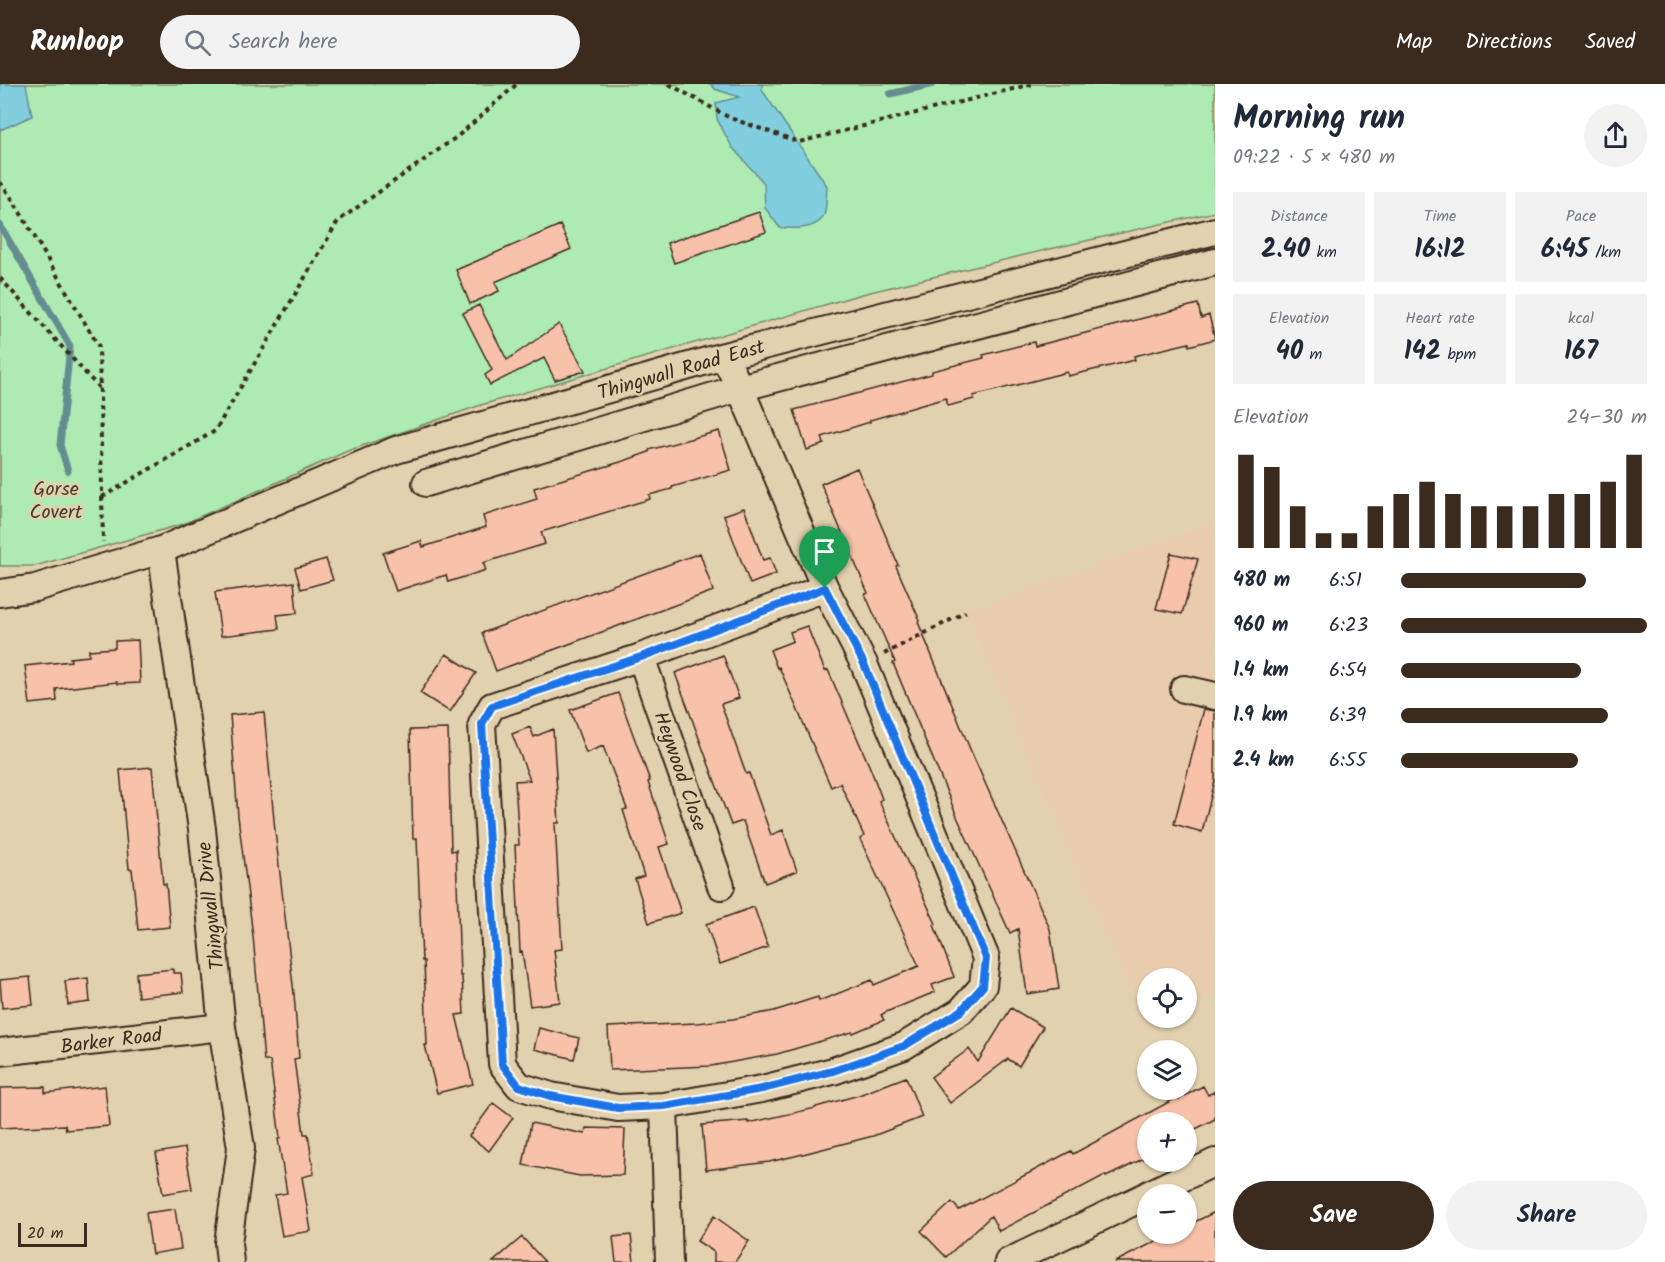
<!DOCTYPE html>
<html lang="en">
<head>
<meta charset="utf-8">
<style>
  body { margin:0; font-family:Kalam,sans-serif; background:#f2f2f3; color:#1f2937; height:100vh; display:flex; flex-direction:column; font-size:22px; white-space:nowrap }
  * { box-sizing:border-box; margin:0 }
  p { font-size:20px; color:#747a83 }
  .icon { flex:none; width:33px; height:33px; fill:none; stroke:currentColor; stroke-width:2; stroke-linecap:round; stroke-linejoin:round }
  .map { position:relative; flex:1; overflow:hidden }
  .side { display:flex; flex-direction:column; background:#fff; width:450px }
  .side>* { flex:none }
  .buttons { position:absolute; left:1137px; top:884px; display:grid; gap:12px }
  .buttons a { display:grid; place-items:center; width:60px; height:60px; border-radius:50%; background:#fff; box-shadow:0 2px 4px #0004; font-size:30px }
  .scale { position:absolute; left:18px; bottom:15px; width:69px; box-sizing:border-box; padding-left:6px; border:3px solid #3b2a1e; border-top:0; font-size:16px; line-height:21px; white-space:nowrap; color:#3b2a1e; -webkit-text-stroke:4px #e2d1ae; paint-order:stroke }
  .pin { position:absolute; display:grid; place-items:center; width:51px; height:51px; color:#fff; margin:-62px -26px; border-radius:50% 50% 50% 0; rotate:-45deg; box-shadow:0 0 6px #0007 }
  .pin .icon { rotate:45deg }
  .round { display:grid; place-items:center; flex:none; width:63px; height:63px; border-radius:32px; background:#f2f2f3 }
  .summary { display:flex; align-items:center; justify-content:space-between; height:102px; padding:0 18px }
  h1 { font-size:33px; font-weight:800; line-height:45px }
  .figures { display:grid; grid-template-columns:repeat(3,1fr); gap:9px; height:102px; padding:6px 18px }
  .figures div { display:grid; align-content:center; border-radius:0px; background:#f2f2f3; text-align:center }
  .figures b { font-size:26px; font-weight:800 }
  .figures small { font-size:16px; font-weight:400 }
  .figures p { font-size:16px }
  .chart { height:168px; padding:12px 18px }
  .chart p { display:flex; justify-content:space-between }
  .chart svg { width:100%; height:108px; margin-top:6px; stroke:#3b2a1e; stroke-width:6 }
  .primary-button { display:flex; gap:12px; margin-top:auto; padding:12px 18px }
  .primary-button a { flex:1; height:69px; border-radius:36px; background:#3b2a1e; color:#fff; font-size:24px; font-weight:800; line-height:69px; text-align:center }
  .primary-button a+a { background:#f2f2f3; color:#1f2937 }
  ul { padding:0 18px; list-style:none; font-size:20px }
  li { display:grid; grid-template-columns:96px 72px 1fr; align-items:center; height:45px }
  li i { height:15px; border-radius:8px; background:#3b2a1e }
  header { display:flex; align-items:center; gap:36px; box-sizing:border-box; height:84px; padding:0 30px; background:#3b2a1e; color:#fff }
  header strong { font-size:28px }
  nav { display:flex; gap:33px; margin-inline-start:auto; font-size:21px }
  .search { width:420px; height:54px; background:#f2f2f3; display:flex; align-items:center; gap:15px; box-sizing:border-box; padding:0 21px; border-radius:33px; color:#747a83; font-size:22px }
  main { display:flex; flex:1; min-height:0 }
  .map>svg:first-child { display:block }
</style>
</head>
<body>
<header>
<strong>Runloop</strong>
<div class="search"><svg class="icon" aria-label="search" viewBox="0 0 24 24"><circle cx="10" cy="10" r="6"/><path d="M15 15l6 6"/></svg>Search here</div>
<nav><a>Map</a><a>Directions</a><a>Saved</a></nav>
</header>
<main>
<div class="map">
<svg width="1215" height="1178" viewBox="0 0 1215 1178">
  <rect width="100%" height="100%" fill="#e2d1ae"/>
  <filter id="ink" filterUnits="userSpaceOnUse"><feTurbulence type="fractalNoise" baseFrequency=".0167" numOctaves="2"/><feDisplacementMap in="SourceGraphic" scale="12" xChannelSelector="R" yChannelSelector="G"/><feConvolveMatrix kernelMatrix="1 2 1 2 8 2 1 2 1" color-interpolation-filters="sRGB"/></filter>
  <g filter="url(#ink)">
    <path fill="#e9ccad" d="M1215,438v472l-28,14 -1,-30h-38v39h21l-22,11 -181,-416z"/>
    <path fill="#adebb2" stroke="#748a68" stroke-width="1.5" d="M0,0h1215v128l-165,37 -188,45 -381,111 -131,45 -167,74 -148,42h-35z"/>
    <path fill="#81cfde" stroke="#658d91" stroke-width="1.5" d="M0,0h26l6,32 -32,14z
      M711,0h51v6l65,96c-1,9 0,21 -3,29 -7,16 -31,13 -44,13l-15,-20 -1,-25 -32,-36 -15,-28 -1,-16 23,-6 -24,-8z"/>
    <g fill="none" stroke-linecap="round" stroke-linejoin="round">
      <path stroke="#658d91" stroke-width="7" d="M890,10l43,-10
        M0,141l70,121 -10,99 8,26"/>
    </g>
    <path fill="#f8c2aa" stroke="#3b2a1e" stroke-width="1.5" d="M759,128l7,20 -92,31 -7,-20z
      M560,141l11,24 -76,33 4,9 -29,13 -14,-34z
      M1198,220l3,14 8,-3 6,24 -26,7v-3l-55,13 1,4 -67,16 -1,-4 -42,11 -52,13 1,3 -26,7 -2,-8 -76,22v2l-48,15 2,7 -17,6 -13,-40 138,-36v-3l52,-13 -1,-3 51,-13 1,4z
      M479,221l28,55 52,-36 26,47 -30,9 -11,-22 -54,27 -5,-10 7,-5 -29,-57z
      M719,347l12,39 -59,17v2l-23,6 1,4 -109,33 4,12 -62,19 3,7 -38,12 -2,-7 -50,16 -13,-38 38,-12 2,6 63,-20 -3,-11 54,-17 -3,-11 90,-27 25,-9v-2z
      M857,384l41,97 -2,1 24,55 -2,1 52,127 80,180 9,60 -32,5 -9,-65 -8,4 -52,-114 -65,-156 2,-1 -30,-68 3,-1 -47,-109z
      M744,424l19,52 7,-2 6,16 -26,10 -26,-69z
      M700,469l13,38 -217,80 -14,-38z
      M1171,469l27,6 -16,55 -26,-5z
      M326,475l7,21 -32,9 -6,-21z
      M294,498l3,31 -20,2 2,14 -58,7 -6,-44z
      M807,542l18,45 3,-1 43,100 11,29 -3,2 57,123 -2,1 20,52 -22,8 3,7 -49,20 -5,3 3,5 -31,13 -1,-1 -75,22 -66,12 -101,4 -2,-43 89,-4 36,-4 41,-8 44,-14 1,4 53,-21 2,5 45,-19 -59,-127 4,-3 -24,-53 -9,4 -52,-120 -2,1 -7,-18 23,-9 -3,-9z
      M138,556l2,43 -23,1v-2l-61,7 1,12 -27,3 -5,-38 46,-5 -1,-3 19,-2v-6l26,-2v-7z
      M446,570l30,19 -26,39 -30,-19z
      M723,571l16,43 -18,6 25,70 3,-1 22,62 12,-5 14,41 -32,12 -22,-62 -12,4 -56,-152z
      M618,609l32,88 -2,1 21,62 -10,3 22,66 -32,10 -14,-44 9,-3 -21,-66 4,-1 -24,-63 -17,7 -16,-43z
      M1204,625l11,2v70l-13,51 -28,-8z
      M264,628l11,119 19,163 5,64 -5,1 10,75h4l6,40 -12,3 9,54 -29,5 -7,-41 12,-2 -9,-54 2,-1 -10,-77h-6l-11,-125 -15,-120 -8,-101z
      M530,643l4,10 19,-8 6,94h-4l7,126 -8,1 6,52 -30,4 -8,-55 -2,1 -5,-107h4l-4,-64 15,-1 -18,-46z
      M448,645l3,122 5,-1 4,126h2l2,38 -8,1 17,69 -36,9 -12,-48h2l-3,-84h-2l-5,-123 -4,1 -3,-109z
      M152,683l11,117h3l4,43 -32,3 -6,-61h-3l-9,-99z
      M754,823l14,40 -48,17 -14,-40z
      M173,885v4h8l2,19 -45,5 -2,-24z
      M30,893l3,28 -31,3 -2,-28z
      M88,894l2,24 -22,3 -3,-24z
      M1011,924l32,19 -24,39 -11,-7 -58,44 -19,-26 38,-28 9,13z
      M539,944l40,10 -5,21 -40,-10z
      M906,993l16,40 -49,19 -78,20 -26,6 -63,8 -4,-45 46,-4v2l68,-15v-1l43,-12z
      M105,1002l4,40 -43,4 -1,-5 -65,3v-40l45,-1v6z
      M1203,1002l5,9 7,-4v28l-29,15v-12h-38v34l-23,12 -19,9 -1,-2 -106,56 -8,-15 -45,41 -25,-26 31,-29 7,8 112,-59 2,3 105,-57 1,2z
      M493,1019l20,15 -24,33 -20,-15z
      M531,1039l54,11 1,-6 39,1 -2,46 -43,1 -57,-11z
      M185,1064l7,41 -29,5 -7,-41z
      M175,1125l6,40 -29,5 -6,-41z
      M1215,1128v50h-100l57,-29h14v-7z
      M714,1132l35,25 -14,21h-21v-10l-17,-11z
      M631,1151l3,27h-18l-3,-25z
      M522,1153l23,25h-52z"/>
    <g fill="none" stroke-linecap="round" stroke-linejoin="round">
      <g stroke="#3b2a1e" stroke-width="30">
        <path id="minor" d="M724,272l16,32 85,200 39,76 122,294 -3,28 -22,25 -57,35 -71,25 -71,18 -98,17 -46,2 -67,-12 -32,-10 -17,-22 -20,-340 10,-18 149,-49 184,-69
          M426,399l314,-95 475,-126
          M161,466l41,279 20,198 19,121 -13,95 2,19
          M0,509l35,-5 126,-38 235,-100 328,-94 491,-125
          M641,573l80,229
          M1184,605l31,7
          M0,968l222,-25
          M664,1022l5,156
          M1149,1110l66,-32
          M1008,1178l140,-67"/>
      </g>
      <path stroke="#3b2a1e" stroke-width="4" stroke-dasharray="4.5 4.5" stroke-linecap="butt" d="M669,0l61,34 69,24 234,-58
        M0,98l13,18 86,147 4,195
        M0,194l99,110
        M102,413l113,-66 123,-210 120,-85 59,-52
        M884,570l82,-42"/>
      <use href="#minor" stroke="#e2d1ae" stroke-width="26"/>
    </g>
  </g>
  <g fill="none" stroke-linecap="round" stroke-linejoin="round" filter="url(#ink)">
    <g stroke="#fff" stroke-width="12">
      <path id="route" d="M825,504l39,76 122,294 -3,28 -22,25 -57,35 -71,25 -71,18 -98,17 -46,2 -68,-12 -31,-10 -17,-22 -20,-340 10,-18 149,-49z"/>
    </g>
    <use href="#route" stroke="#1a73e8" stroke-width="8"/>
  </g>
  <g text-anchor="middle" stroke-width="5" stroke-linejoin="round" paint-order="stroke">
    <g font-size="20" fill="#3b2a1e" stroke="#e2d1ae">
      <text transform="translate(681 285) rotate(-16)" y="7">Thingwall Road East</text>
      <text transform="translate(681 687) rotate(71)" y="7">Heywood Close</text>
      <text transform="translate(210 822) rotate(-96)" y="7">Thingwall Drive</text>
      <text transform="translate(111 956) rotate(-7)" y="7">Barker Road</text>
    </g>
    <g font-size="20" fill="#463d2d" stroke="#e2d1ae">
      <text x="56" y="411">Gorse<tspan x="56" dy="23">Covert</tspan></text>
    </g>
  </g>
</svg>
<div class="buttons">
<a><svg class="icon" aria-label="locate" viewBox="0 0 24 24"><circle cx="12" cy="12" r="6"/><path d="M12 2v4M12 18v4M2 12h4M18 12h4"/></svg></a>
<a><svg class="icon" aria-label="layers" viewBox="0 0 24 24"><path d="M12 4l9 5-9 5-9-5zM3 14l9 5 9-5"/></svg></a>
<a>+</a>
<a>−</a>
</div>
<div class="scale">20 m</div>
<div class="pin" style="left:825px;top:504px;background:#1e9e55"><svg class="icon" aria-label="arrive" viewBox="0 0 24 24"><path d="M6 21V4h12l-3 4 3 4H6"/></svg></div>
</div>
<section class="side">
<div class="summary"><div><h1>Morning run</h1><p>09:22 · 5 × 480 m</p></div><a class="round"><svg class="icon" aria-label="share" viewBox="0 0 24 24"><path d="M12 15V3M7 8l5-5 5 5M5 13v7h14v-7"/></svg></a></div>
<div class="figures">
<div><p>Distance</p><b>2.40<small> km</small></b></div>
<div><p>Time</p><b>16:12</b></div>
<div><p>Pace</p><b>6:45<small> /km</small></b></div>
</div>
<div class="figures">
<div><p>Elevation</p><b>40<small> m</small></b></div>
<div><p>Heart rate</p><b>142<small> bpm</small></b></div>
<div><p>kcal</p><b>167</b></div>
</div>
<div class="chart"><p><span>Elevation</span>24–30 m</p>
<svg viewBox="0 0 160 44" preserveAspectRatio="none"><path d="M5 44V6M15 44V11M25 44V27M35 44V38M45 44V38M55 44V27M65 44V22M75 44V17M85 44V22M95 44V27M105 44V27M115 44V27M125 44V22M135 44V22M145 44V17M155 44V6"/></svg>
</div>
<ul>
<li><b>480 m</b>6:51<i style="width:75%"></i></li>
<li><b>960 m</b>6:23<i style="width:100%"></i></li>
<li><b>1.4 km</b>6:54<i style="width:73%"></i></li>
<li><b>1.9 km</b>6:39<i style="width:84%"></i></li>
<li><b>2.4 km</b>6:55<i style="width:72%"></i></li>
</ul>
<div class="primary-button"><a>Save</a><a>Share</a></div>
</section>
</main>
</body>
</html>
